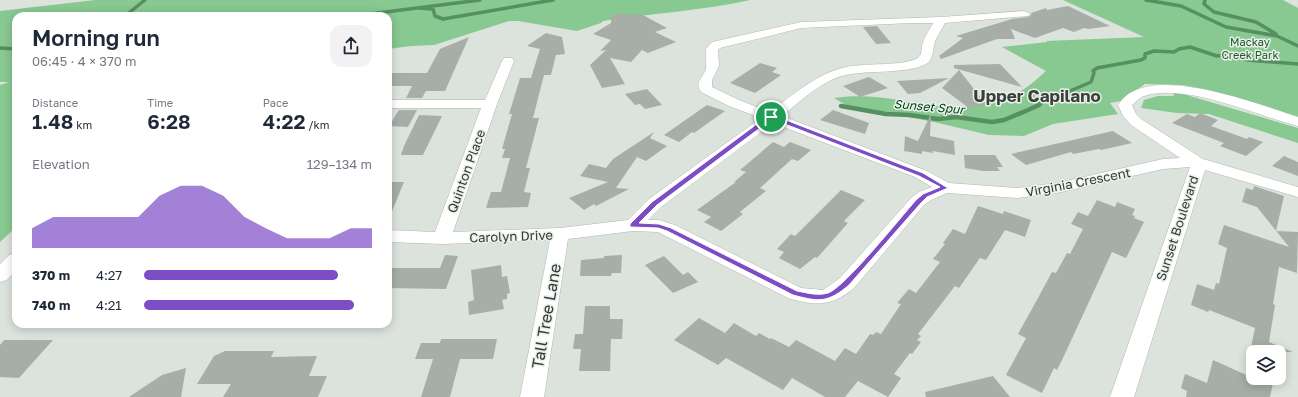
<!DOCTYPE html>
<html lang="en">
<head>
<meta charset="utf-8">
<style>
  body { margin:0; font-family:"Golos Text",sans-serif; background:#f2f2f3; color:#1f2937; height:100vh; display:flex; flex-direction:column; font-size:15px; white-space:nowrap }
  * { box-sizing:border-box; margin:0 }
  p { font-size:13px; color:#747a83 }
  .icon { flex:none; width:22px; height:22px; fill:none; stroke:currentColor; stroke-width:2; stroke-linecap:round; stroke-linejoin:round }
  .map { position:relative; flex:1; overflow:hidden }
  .panel { position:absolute; left:12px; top:12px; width:380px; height:316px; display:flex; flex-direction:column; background:#fff; border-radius:12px; box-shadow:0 2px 10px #0003 }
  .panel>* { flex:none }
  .fabs { position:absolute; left:1246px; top:345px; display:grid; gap:8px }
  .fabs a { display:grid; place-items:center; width:40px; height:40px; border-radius:8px; background:#fff; box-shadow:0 2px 10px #0003; font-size:20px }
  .pin { position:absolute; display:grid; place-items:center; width:34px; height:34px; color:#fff; margin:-17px; border:2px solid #fff; border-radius:50%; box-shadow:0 1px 4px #0007 }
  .round { display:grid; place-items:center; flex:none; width:42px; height:42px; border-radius:12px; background:#f2f2f3 }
  .summary { display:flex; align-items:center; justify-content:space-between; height:68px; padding:0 20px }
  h1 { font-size:22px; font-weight:600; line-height:30px }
  .stats { display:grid; grid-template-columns:repeat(3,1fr); gap:6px; height:68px; padding:4px 20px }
  .stats div { display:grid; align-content:center }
  .stats b { font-size:20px; font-weight:600 }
  .stats small { font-size:11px; font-weight:400 }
  .stats p { font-size:11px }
  .chart { height:112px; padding:8px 20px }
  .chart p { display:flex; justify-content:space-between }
  .chart svg { width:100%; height:72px; margin-top:4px; fill:#7d4dc6; opacity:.7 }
  ul { padding:0 20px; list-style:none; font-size:13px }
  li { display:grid; grid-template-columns:64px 48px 1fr; align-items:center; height:30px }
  li i { height:10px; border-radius:5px; background:#7d4dc6 }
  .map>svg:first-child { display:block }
</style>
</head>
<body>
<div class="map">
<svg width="1298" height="397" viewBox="0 0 1298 397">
  <rect width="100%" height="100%" fill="#dce3dd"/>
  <path fill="#88c891" d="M95,0h655c-48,11 -98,13 -147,21l-2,2 -24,8 -59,-10h-9l-75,24 -23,1 -23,3v-33h-372v66h-2l2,1v144l-16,15v-157l9,-3h-9v-71z
    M1063,0h220l15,8v109l-90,-27 -25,-5 -38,-1 -24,17 -11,2 8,11 -65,10 -29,12 -35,-1 -55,-13 -88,-17 -12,-7c40,-6 77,6 116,9 16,2 62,-10 74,-18 8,-5 15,-12 22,-18l-44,-24 45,-5 -1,-1 98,-4z
    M1173,91l125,37v15l-89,-29 -32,-1 -36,-5 3,-8 14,-4h16z"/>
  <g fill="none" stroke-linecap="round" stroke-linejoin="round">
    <path stroke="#569060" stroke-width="3.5" d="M1146,0l35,6 45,21 51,9 21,10
      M1205,0l-1,4 10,8 42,10 20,12
      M419,8l14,1 2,7 8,3 110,-19
      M125,16l20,-16
      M354,16l126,-16
      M0,48l16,1
      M1042,101l3,-3 18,-4 28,-12 3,-9 -1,-2 4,-3 44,-8 4,-2v-4l9,-3 20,1 5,-3 11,-2 27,9 12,-2 19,6 50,4"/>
    <path stroke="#569060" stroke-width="4.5" d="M841,106l45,8 24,1 28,4 18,-2 36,5 12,-2 24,-10 11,-5 4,-5"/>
  </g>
  <path fill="#a7aea8" d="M1068,6l42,20 -21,3 -5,-1 -10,4 -11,-4 -28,10 -24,-9 4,10h-18l-56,20 -2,-3 24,-18 -7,-2 56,-17 16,-2 3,-2v-2l15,-5 1,2z
    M622,14l21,1 24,13 -12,4 21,10 -28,11 -6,-3 -11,12 -21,-4 15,26 -23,4 -12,-23 16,-15 -6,1 11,-11 -18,-6 18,-11v-8z
    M877,26l14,17 -15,1 -13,-17z
    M546,33l16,4 3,17 -9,1 -5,20h-7l-11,43h6l-13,50h4l-6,24 7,1 -3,14 -42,1 5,-16h10l9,-34h-8l3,-9h-3l10,-35h-3l11,-36h11l9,-29 -13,-3z
    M469,37l-24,54h-19l-4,7h-16l6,-12h-24v-13h39l13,-24z
    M760,63l17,5 -5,4 9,3 -26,18 -25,-10z
    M1000,64l22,23 -68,-19v-3z
    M959,70l27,34 -17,4 -27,-20z
    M869,77l19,11 -28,9 -17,-11z
    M949,78l-29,15 -12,1 -11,-13z
    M647,89l15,16 -17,4 -5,-5 -5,1 -10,-11z
    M707,105l18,6 -31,22 -2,-1 -13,10 -15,-7z
    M399,110h18l-9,17 -19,-1z
    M833,110l36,13 -4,11 -45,-14z
    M1200,113l18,7 -7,6 36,13 2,-2 14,5 -17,14 -26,-10 4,-3 -52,-20 15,-9 8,3z
    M931,114l-1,22 24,5 1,14 -22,-4v2l-11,-2v3l-18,-3 1,-15 13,5z
    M419,115l23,1 -19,39h-21l-1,-1 3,-7 -1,1z
    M1113,131l19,12 -31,7 -2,-1 -26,5 -2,-2 -45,13 -15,-11z
    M654,132l-4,6 17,8 -21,15 -9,-4 -21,31 13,1 -33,17 -2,-2 -10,6 -15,-12 39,-16 -28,-6 9,-12 17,4 7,-9z
    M773,142l11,5 6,-5 21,8 -13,11 -6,-2 -32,29 6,3 -26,21 3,2 -22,17 -17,-9 7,-5 -14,-7 39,-28h-2l12,-10 -6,-2z
    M964,155h31l8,12h-6l3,4h-17l-18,-3z
    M1284,156l14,6v14l-26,-10z
    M388,182h16l-16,39z
    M1254,186l30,10 -8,35 22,1 -1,41 -18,-6 -6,37 2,1 -6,37 24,10h-43l5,-24 -46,-18 -1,2 -17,-7 6,-21 17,6 2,-7 3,1 8,-36 -9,-4 6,-19 65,22 -32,-40 -15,-5 4,-14 7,2z
    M841,190l24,10 -21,21 4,2 -31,35 -2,-1 -15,12 -21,-11 5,-6 -7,-3 14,-15 4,2z
    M1097,200l18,7 2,-5 18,7 -3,6 3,1 -1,2 10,4 -18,36 -14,-6 -49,106 -6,12 -3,-2 -12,25 -36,-18 20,-37 -8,-4 20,-36 14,-26 4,1 11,-20 3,1 13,-25 -12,-5 7,-12 10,4z
    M978,206l25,8 1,-3 27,9 -6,17 -20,-7 -19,30 -6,-2 -21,30 -4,-2 -37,48 3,2 -4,4 4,2 -9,12 -2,-1 -16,21 7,4 -13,19 -30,-16 -13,16h-20l-33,-19 -9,12 -57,-32 -8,7 -44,-25 25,-22 26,15 9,-10 22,13 3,-3 11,6 1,-1 18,9 7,-7 39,21 10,-13 11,6 14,-20 3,1 3,-3 5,2 20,-30 -4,-1 12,-14 7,4 24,-31 -7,-3 12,-15 -2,-1 10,-14 12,5z
    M445,255l13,1 -12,33 -58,-1v-20h52z
    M622,255l-1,18h-9l-1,3h-31l1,-16 23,-2v-2z
    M664,256l19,19 5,-3 10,10 -25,11 -28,-28z
    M501,265l1,12 5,-1 3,17 -3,1v5l-5,1 2,9 -35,6 -1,-13 6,-2 -3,-30z
    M585,306h25v13h13l-1,20h-11l-1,32h-31l2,-22h-8l2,-15h8z
    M441,339h56l-4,20h-33l-10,38h-29l12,-38h-18l6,-16h19z
    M4,340h49l-34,38 -19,-1v-32z
    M225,351h49l-3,6 46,-1 -8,20h18l-9,21h-95l8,-13h-34l17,-28z
    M1213,360l40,18h21l-4,19h-84l1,-6 -6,-3 4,-14 22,9z
    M186,368l-5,29h-52l33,-22z
    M993,376l17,21h-84l-1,-5z"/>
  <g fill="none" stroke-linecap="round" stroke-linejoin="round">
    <g stroke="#b0b7b1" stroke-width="1">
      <path id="minor" d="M1024,11l6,3 -2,2 -83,7c-3,5 -6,11 -9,16 -4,8 -1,20 -10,25 -18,10 -58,6 -80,11 -24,5 -45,26 -64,41l145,55 22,12 68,5 40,-5 106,-24 17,-1 -49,-33 -8,-9 -5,-11c4,-6 9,-11 16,-14 39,-19 124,13 164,26v9c-40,-10 -113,-44 -154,-30 -4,1 -8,6 -12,9l4,9 5,5 62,40 95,28v10l-93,-27 -71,227h-24l80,-230 -27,2 -106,24 -40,5 -70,-5 -16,7 -7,5 -70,83c-23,19 -38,18 -66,10l-130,-66 -25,-1 -65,8 -24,158h-24l30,-157 -108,4 -54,-2v-12l47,2 46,-124h-93v-8h97l17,-39 2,-3h8l2,3 -17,43 -44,128 107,-4 68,-8 21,-21 112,-81 -32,-12 -28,-14c-7,-10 2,-14 5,-23 1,-7 -1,-14 0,-20l6,-7 89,-20 140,-5zM911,23h22c-3,6 -8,13 -10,19 -2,6 0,14 -7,17 -15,7 -51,4 -70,8 -30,7 -52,27 -76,45l-31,-12 -27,-13v-7l7,-14 -1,-16 2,-2 81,-20zM773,123l142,54 17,10 -13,5 -7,5 -72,81 -17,12 -22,-2 -126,-63 -16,-5h-11l13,-13z
        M16,253v17l-9,10 -7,2v-18l9,-9z"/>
    </g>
    <use href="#minor" fill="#fff" fill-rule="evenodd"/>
  </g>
  <path fill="#7d4dc6" stroke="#fff" fill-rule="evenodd" d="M769,115h4l150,58 25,15 -21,9 -6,6 -72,82c-21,18 -30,17 -56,10l-126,-64 -9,-3 -28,-1v-3l22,-22zM772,119l147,57 21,11 -17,7 -7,6c-15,17 -72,88 -88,93 -11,3 -20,0 -31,-2l-126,-63 -12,-4 -20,-1 18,-18z"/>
  <g text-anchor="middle" stroke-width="3" stroke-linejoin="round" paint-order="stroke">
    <g font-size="11" fill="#1d5629" stroke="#e9f1ea">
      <text x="1250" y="46">Mackay<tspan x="1250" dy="13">Creek Park</tspan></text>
    </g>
    <g font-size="12" font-style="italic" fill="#004014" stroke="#e9f1ea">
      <text transform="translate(929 107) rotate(5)" y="4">Sunset Spur</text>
    </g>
    <g font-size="13" fill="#363937" stroke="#e9f1ea">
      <text transform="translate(466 171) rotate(-70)" y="5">Quinton Place</text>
      <text transform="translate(1078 182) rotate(-11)" y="5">Virginia Crescent</text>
      <text transform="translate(1177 228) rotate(-72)" y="5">Sunset Boulevard</text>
      <text transform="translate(511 236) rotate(-2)" y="5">Carolyn Drive</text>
    </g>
    <g font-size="16" fill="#363937" stroke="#e9f1ea">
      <text transform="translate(546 316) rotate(-80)" y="6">Tall Tree Lane</text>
    </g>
    <g font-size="17" font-weight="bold" fill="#3b403b" stroke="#e9f1ea">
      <text x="1037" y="102">Upper Capilano</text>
    </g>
  </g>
</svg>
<div class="fabs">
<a><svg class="icon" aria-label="layers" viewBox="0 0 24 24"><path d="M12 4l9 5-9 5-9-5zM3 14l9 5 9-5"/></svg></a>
</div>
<div class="pin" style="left:771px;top:117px;background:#1e9e55"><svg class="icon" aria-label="arrive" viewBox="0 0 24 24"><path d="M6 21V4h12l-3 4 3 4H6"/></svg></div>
<section class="panel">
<div class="summary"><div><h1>Morning run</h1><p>06:45 · 4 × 370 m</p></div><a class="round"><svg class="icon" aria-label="share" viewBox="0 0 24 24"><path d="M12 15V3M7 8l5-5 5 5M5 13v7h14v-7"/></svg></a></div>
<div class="stats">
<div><p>Distance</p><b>1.48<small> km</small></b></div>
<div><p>Time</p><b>6:28</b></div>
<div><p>Pace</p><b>4:22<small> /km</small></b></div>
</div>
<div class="chart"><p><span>Elevation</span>129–134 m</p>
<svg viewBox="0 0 160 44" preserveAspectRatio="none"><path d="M0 44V32L10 25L20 25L30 25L40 25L50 25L60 12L70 6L80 6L90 12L100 25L110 32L120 38L130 38L140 38L150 32L160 32V44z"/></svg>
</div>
<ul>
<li><b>370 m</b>4:27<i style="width:85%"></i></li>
<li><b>740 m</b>4:21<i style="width:92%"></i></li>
</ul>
</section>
</div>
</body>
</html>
